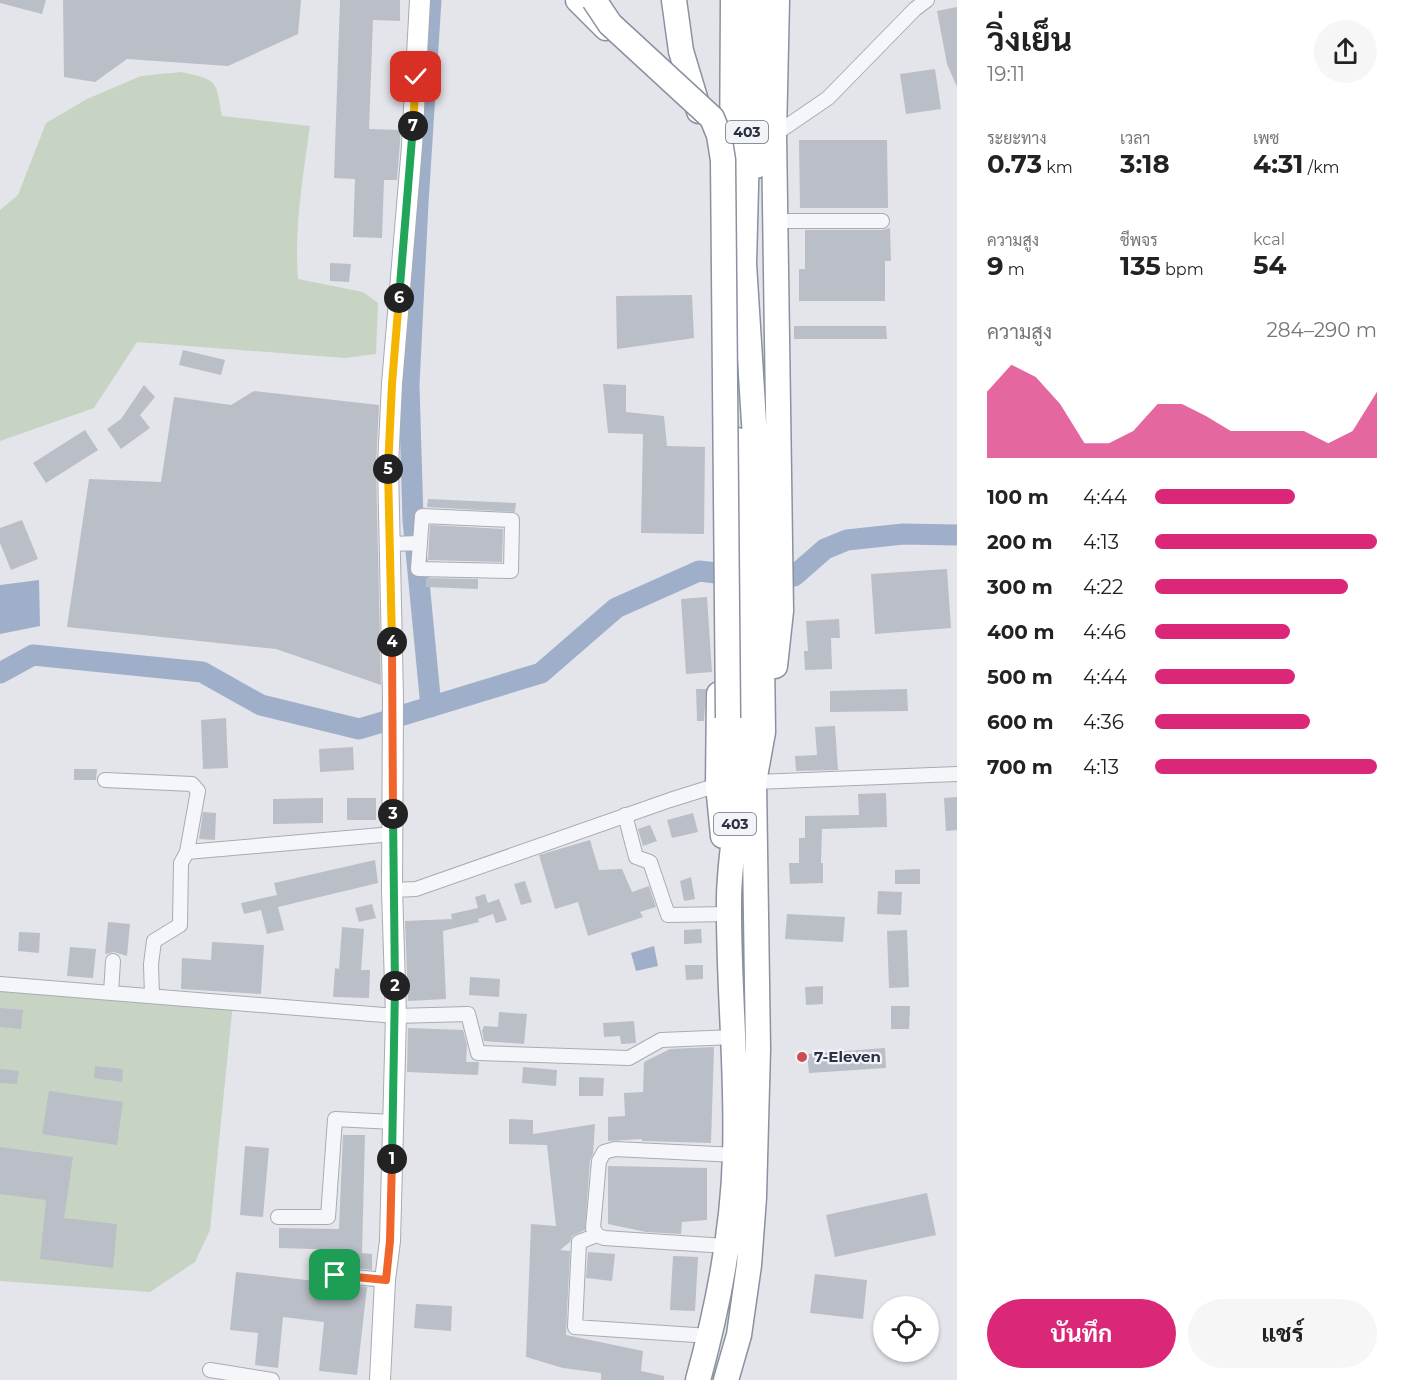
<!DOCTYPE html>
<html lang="th">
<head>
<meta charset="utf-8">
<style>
  body { margin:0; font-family:Montserrat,Sarabun,sans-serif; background:#f6f6f6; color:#222; height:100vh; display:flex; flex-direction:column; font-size:22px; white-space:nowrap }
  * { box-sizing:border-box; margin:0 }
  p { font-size:20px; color:#767676 }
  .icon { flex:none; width:33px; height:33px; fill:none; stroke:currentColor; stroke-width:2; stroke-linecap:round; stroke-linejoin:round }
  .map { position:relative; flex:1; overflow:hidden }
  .panel { display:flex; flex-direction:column; background:#fff; width:450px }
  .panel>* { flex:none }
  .buttons { position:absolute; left:873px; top:1296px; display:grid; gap:12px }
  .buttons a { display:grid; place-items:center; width:66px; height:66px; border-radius:50%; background:#fff; box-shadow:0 2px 4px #0004; font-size:30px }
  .pin { position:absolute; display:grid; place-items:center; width:51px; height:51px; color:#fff; margin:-26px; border-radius:12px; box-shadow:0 3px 9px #0006 }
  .km { position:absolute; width:30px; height:30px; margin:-15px; border-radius:50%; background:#222; color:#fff; font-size:16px; line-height:30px; text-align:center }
  .round { display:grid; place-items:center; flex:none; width:63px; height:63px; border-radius:32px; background:#f6f6f6 }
  .headline { display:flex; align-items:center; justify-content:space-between; height:102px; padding:0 30px }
  h1 { font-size:33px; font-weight:700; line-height:45px }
  .stats { display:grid; grid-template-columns:repeat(3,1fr); gap:9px; height:102px; padding:6px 30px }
  .stats div { display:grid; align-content:center }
  .stats b { font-size:26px; font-weight:700 }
  .stats small { font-size:16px; font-weight:400 }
  .stats p { font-size:16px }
  .chart { height:168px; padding:12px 30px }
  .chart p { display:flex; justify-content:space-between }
  .chart svg { width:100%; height:108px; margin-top:6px; fill:#db2777; opacity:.7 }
  .primary-button { display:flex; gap:12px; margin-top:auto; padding:12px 30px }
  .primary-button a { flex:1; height:69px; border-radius:36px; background:#db2777; color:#fff; font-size:24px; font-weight:700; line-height:69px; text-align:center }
  .primary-button a+a { background:#f6f6f6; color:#222 }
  ul { padding:0 30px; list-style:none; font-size:20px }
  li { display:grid; grid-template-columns:96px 72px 1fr; align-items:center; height:45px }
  li i { height:15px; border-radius:8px; background:#db2777 }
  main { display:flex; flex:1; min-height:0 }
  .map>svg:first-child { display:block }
</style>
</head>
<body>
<main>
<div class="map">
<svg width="957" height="1380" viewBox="0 0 957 1380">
  <rect width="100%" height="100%" fill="#e3e5ea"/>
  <path fill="#c7d4c4" d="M181,72c37,8 35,8 41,44l88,10c-7,50 -16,102 -12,153l65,13 15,11 -2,51 -31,4 -208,-16 -43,66 -94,33v-231l18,-15 28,-72 41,-24 54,-23z
    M0,984l233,19 -23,227 -15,32 -45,30 -150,-11z"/>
  <path fill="#9fafc9" d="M39,580l1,46 -40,8v-49z
    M654,946l4,20 -22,5 -5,-18z"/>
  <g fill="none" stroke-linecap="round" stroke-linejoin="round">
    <path stroke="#9fafc9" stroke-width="21" d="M769,578l25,-2 31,-27 22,-9 56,-6 54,1
      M0,673l33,-18 169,17 59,33 98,24 27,-8
      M431,707l-18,-187 -4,-135 9,-182 13,-203
      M400,716l141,-43 75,-65 83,-37 34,4"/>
  </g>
  <path fill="#babec7" d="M0,0h46l-4,14 -42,-11z
    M63,0h238l-3,34 -70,32 -101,-7 -32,23 -31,-5z
    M340,0h60v21l-27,-1 -4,109 32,1 -4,50h-13l-2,58 -29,-1 2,-58 -21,-1z
    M957,7v80l-10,-23 -10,-53z
    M935,69l6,40 -35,5 -6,-40z
    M799,140h88l1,68h-88z
    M890,228l1,33h-6v40h-86v-32h6v-39h77z
    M330,263l21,1 -2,18 -19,-1z
    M692,295l2,43 -77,11 -1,-53z
    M794,326h92l1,13h-93z
    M183,350l42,10 -4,15 -42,-10z
    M603,384l23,1v27l38,4 3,30 38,1 -1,87 -63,-1 2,-99 -35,-1z
    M144,385l11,12 -15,18 10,13 -29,21 -14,-20 14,-10z
    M254,391l125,14 -3,60 5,220 -105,-36 -209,-22 22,-148 72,3 13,-85 57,8z
    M85,430l13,20 -52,33 -13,-20z
    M428,499l88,4 -1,9 -88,-5z
    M22,520l16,39 -27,11 -11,-27v-15z
    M430,525l73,4 -1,33 -74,-2z
    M947,569l4,59 -76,6 -4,-60z
    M426,578l52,1v10l-52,-2z
    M707,597l5,75 -26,2 -5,-75z
    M839,619l1,19h-9l1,31 -27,1 -1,-19h4l-2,-30z
    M696,689h10l-2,32h-7z
    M907,689l1,22 -78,1v-21z
    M226,718l2,50 -25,1 -2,-49z
    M835,726l3,44 -42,1 -1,-15 22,-1 -2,-28z
    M353,747l1,23 -34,2 -1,-23z
    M74,769h23l-1,11h-22z
    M886,793l1,34 -65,2 -1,34h2v20l-33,1 -1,-21h10v-25h6v-22l54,-1 -1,-21z
    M957,797v33l-11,1 -2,-33z
    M323,798v25l-50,1v-25z
    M347,798h29v22h-29z
    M203,812l13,1 -1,27 -16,-1z
    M693,813l5,19 -26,6 -5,-18z
    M650,825l7,16 -14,5 -5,-17z
    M590,840l9,30 23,-1 10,23 17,-6 7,21 -16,5 3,5 -55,19 -10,-34 -23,7 -16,-54z
    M375,860l3,23 -100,24 6,23 -17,4 -6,-24 -17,4 -3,-11 36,-8 -3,-12z
    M920,869v15h-25v-14z
    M691,877l4,22 -11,2 -4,-20z
    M525,881l7,21 -11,3 -7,-21z
    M878,891l24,1 -1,23 -24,-1z
    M485,894l3,9 11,-4 8,21 -11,3 -3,-9 -15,5 1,3 -36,9 3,68 -38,2 -3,-80 47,-2 -1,-5 27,-6 -3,-11z
    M372,904l4,14 -17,4 -4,-14z
    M787,914l58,3 -2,25 -58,-3z
    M108,922l22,2 -3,32 -13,-4 -9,2z
    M342,927l22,2 -3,41h9l-1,28 -36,-1 2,-29 4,1z
    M701,929l1,14 -18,1v-14z
    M907,930l2,57 -20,1 -2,-57z
    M19,932l21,1 -1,20 -21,-2z
    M212,942l52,3 -3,49 -80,-5 1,-31 29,2z
    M70,947l26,2 -3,29 -26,-2z
    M685,965h18v14l-17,1z
    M470,977l30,2 -1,18 -30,-2z
    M823,986v18l-17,1 -1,-18z
    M891,1006h19l-1,23h-18z
    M0,1008l23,2 -2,19 -21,-2z
    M499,1012l28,2 -3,30 -40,-3 -2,-10 2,-5 14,1z
    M634,1021l2,22 -15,1 -1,-8 -16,1 -1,-14z
    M408,1028l55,2 4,15 -1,17h13l-1,13 -71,-3z
    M714,1047l-3,96 -69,-2v-2l-34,2v-24l17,-1 -1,-23 19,-1 1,-30 26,-13z
    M885,1048l1,20 -77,5 -2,-19z
    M95,1066l28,3 -1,13 -28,-4z
    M523,1067l34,3 -1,16 -34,-3z
    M0,1069l19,2 -2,13 -17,-1z
    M579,1077l25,1 -1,18h-24z
    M49,1091l74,11 -6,43 -75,-11z
    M509,1119l24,1v14l62,-10 -2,30 -3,6 -5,70 -13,6 -2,6 -10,8 10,1 -4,84 77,16 -2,20 23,5v4h-63v-7l-38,-5 -37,-11 5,-133 25,2 -9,-81 -38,-1z
    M343,1135h22l-3,118 10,1v16l-25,-3 1,-17 -69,-2v-20l60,1z
    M245,1146l24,2 -6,69 -23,-2z
    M0,1147l73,10 -9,61 53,6 -4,44 -73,-9 6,-59 -46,-6z
    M608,1166l99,2v52l-25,2 -1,12 -35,-2 -38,-8z
    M927,1193l9,42 -101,22 -9,-42z
    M588,1252l27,2 -3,27 -26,-3z
    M673,1256l25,1 -3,54 -25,-1z
    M236,1272l131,15 -10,88 -38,-4 5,-49 -41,-5 -5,51 -23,-3 3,-32 -28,-3z
    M815,1274l52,6 -4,39 -53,-6z
    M416,1304l36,2 -1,25 -37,-3z"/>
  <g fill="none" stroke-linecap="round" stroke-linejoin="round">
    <g stroke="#a8abb4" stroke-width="16">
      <path id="street" d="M774,135l54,-37 87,-89 12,-9
        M776,221h106
        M422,516l90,4 -1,51 -93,-2z
        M389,544l31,-1
        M105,780l87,4 6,7 -11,61
        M754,782l203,-8
        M625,815l11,42 14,5 18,53 61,-1
        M392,890l24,-1 254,-89 48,-15
        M0,984l396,32 72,-2 10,39 151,5 32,-18 73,-3
        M111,993l2,-32
        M152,996l-1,-32 3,-23 26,-16 1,-62 6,-11 206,-18
        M278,1217h50l7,-98 58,3
        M597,1235l-18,7 -4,85 135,9
        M726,1246l-122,-8 -7,-3 -4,-7 6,-67 5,-9 11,-3 121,6
        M335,1275l50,5
        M210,1370l62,10"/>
    </g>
    <g stroke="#a8abb4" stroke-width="22">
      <path id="secondary" d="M380,1380l5,-100 5,-39 6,-225 -4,-126 1,-192 -5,-233 4,-81 20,-238 8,-146"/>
    </g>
    <g stroke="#8a91a0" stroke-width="27">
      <path id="highway" d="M578,0l28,28
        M674,0l7,51 18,60
        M754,0l2,166
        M732,172l1,-172
        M775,666l6,-55 -7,-476 3,-135
        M719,694l-1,91 5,51
        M698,1380c20,-73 35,-149 37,-224 3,-85 -7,-171 -6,-256 0,-39 9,-79 10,-118 2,-114 1,-228 -2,-342
        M726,1380l13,-45 10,-70 5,-68 4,-148 -4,-267 9,-50 -3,-215 -16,-253 3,-116"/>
    </g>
    <use href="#street" stroke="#f5f6f9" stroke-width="14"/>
    <use href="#secondary" stroke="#fff" stroke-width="20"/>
    <use href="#highway" stroke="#fff" stroke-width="24"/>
    <g stroke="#8a91a0" stroke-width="27" stroke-linecap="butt">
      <path id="highway-bridge" d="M594,0l16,24 102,94 7,17 4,25 5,558"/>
    </g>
    <use href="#highway-bridge" stroke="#fff" stroke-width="24"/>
  </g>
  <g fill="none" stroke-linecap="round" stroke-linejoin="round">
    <g stroke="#fff" stroke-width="12">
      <path id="split-1" d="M335,1275l51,5 4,-39 2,-82"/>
    </g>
    <g stroke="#fff" stroke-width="12">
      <path id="split-2" d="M392,1159l3,-173"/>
    </g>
    <g stroke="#fff" stroke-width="12">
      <path id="split-3" d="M393,814l2,172"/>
    </g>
    <g stroke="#fff" stroke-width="12">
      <path id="split-4" d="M392,642l1,172"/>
    </g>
    <g stroke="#fff" stroke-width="12">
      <path id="split-5" d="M388,469l4,173"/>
    </g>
    <g stroke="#fff" stroke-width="12">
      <path id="split-6" d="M388,469l4,-85 7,-86"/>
    </g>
    <g stroke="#fff" stroke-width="12">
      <path id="split-7" d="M399,298l14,-172"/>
    </g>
    <g stroke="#fff" stroke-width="12">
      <path id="split-8" d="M413,126l3,-49"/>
    </g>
    <use href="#split-1" stroke="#f0652b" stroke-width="8"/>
    <use href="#split-2" stroke="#22a559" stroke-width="8"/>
    <use href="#split-3" stroke="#22a559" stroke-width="8"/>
    <use href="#split-4" stroke="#f0652b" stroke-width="8"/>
    <use href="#split-5" stroke="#f5b400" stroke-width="8"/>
    <use href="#split-6" stroke="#f5b400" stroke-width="8"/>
    <use href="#split-7" stroke="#22a559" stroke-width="8"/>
    <use href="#split-8" stroke="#f5b400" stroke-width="8"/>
  </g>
  <circle fill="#ca4d54" stroke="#f2f4f8" stroke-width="2" cx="802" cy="1057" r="6"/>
  <g text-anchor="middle" stroke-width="4.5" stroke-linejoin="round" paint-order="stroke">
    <g fill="#f2f4f8" stroke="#676c79" stroke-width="1.5">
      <rect x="726" y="121" width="42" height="22" rx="4.5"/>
      <rect x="714" y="813" width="42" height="22" rx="4.5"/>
    </g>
    <g font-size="14" font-weight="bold" fill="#2b3142">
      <text x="747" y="137">403</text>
      <text x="735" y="829">403</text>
    </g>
    <g font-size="15" font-weight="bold" fill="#2b3142" stroke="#f2f4f8" text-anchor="start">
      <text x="814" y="1062">7-Eleven</text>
    </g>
  </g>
</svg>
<div class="buttons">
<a><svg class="icon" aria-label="locate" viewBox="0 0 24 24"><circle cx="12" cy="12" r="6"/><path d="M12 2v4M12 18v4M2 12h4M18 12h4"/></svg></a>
</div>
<div class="pin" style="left:335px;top:1275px;background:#1e9e55"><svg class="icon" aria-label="arrive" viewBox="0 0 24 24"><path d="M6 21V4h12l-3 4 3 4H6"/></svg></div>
<div class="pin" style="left:416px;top:77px;background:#d93025"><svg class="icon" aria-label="check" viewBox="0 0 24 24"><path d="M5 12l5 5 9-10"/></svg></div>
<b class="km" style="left:392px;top:1159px">1</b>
<b class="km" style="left:395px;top:986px">2</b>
<b class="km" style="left:393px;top:814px">3</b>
<b class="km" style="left:392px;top:642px">4</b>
<b class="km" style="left:388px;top:469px">5</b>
<b class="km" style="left:399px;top:298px">6</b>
<b class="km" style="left:413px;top:126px">7</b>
</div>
<section class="panel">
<div class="headline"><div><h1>วิ่งเย็น</h1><p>19:11</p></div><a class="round"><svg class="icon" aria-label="share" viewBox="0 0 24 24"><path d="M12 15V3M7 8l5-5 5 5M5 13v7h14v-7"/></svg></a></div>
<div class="stats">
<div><p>ระยะทาง</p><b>0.73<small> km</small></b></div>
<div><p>เวลา</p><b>3:18</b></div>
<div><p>เพซ</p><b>4:31<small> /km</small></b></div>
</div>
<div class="stats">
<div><p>ความสูง</p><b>9<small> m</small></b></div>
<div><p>ชีพจร</p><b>135<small> bpm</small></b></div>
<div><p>kcal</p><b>54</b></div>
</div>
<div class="chart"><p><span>ความสูง</span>284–290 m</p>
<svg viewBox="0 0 160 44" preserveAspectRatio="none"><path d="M0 44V17L10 6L20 11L30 22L40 38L50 38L60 33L70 22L80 22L90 27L100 33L110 33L120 33L130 33L140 38L150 33L160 17V44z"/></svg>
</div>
<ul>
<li><b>100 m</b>4:44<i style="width:63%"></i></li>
<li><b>200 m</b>4:13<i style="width:100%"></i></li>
<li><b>300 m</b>4:22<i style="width:87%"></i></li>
<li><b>400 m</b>4:46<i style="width:61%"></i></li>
<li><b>500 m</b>4:44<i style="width:63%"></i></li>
<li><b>600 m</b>4:36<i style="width:70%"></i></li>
<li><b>700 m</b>4:13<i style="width:100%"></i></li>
</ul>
<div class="primary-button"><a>บันทึก</a><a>แชร์</a></div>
</section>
</main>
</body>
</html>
